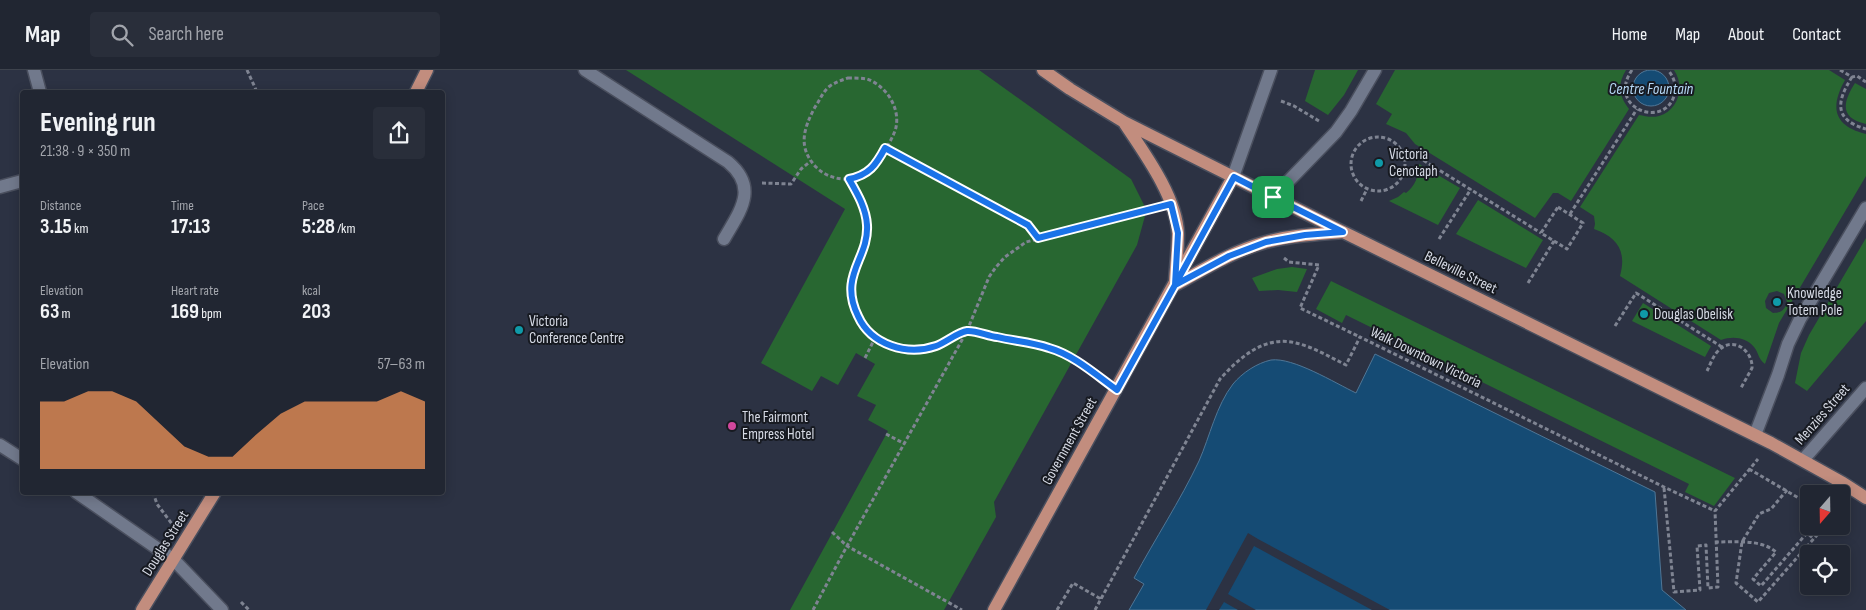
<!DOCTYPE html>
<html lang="en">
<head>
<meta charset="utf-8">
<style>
  body { margin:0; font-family:"Sofia Sans Condensed",sans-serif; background:#292e3a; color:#f1f3f6; height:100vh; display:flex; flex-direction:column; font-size:19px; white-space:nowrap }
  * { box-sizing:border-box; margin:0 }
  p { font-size:16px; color:#a2a5ac }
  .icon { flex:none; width:28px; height:28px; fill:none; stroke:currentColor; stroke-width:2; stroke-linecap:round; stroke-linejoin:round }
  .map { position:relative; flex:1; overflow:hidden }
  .sheet { position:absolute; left:20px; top:20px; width:425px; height:405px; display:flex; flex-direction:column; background:#212632; border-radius:5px; box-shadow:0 2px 12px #0003,0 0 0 1px #3e434d }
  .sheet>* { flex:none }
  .needle { width:32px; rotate:200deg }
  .fabs { position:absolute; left:1800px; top:415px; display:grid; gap:10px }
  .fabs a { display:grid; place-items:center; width:50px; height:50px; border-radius:5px; background:#212632; box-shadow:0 2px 12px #0003,0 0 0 1px #3e434d; font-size:25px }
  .pin { position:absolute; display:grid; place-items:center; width:42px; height:42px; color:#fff; margin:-21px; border-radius:10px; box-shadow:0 2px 8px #0006 }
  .round { display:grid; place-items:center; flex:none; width:52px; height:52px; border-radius:5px; background:#292e3a }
  .headline { display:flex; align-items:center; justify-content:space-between; height:85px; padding:0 20px }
  h1 { font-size:28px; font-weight:700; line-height:38px }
  .metrics { display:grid; grid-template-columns:repeat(3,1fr); gap:8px; height:85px; padding:5px 20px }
  .metrics div { display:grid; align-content:center }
  .metrics b { font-size:21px; font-weight:700 }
  .metrics small { font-size:14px; font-weight:400 }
  .metrics p { font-size:14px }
  .chart { height:140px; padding:10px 20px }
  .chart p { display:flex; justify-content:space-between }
  .chart svg { width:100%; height:90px; margin-top:5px; fill:#ff9b5b; opacity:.7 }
  header { display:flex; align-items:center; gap:30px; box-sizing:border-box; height:70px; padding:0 25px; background:#212632; border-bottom:1px solid #3e434d }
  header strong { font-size:24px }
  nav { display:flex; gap:28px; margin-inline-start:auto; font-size:18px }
  .search { width:350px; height:45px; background:#292e3a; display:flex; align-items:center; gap:12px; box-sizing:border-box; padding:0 18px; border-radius:5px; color:#a2a5ac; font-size:19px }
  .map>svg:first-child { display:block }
</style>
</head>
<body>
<header>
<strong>Map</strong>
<div class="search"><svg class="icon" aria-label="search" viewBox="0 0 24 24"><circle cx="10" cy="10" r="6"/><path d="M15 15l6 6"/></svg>Search here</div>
<nav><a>Home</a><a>Map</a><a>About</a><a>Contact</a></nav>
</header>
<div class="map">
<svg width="1866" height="540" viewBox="0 0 1866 540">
  <rect width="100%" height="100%" fill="#2c3243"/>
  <path fill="#286731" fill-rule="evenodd" d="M626,0h353l152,109 14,28v9l-8,29 -143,257 2,15 -52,93h-154l98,-179 -20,-11 8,-15 -19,-9 18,-32 -19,-11 -18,32 -17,-9 -9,15 -51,-28 84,-154z
    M1315,0h43l-14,25 -16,20 -23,-14z
    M1395,0h231c-9,15 -7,26 3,39l-58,92 -13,-8h-5l-18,25 -120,-74 -9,-11 -20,-9 6,-10 -16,-10z
    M1674,0h155l16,10c-15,27 -12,46 21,54v42l-87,147 -14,41c-7,-5 -6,-11 -11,-17 -8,-10 -22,-11 -33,-7l-101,-64c7,-25 -3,-39 -26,-47l1,-5 -1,-8 -14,-9 59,-92c6,1 13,3 20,1 20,-6 26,-30 15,-46zM1777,221l7,3 3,8c-2,8 -6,11 -14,11l-7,-5 -1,-7 4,-8z
    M1855,13l11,6v35c-27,-6 -23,-22 -11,-41z
    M1419,94l41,24 -22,37 -49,-24 9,-4 6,-5 2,1c9,-7 13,-17 13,-29z
    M1478,130l65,40 -17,28 -70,-34z
    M1866,168v83l-59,70 -12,-8 6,-30 8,-18z
    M1292,197l15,2 -10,23 -19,-2 -19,1 -7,-13 25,-9z
    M1331,211l404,197 -21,28 -29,-14 4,-8 -343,-169 -4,8 -26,-14z
    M1643,233l68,43 -6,11 -73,-36z"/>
  <path fill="#154b74" stroke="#4f7696" d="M1633 18a18 18 0 1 1 36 0a18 18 0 1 1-36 0Z
    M1375,284l280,138 7,98 24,20h-557l15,-26 -10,-6c21,-39 46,-77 65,-117 11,-25 17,-55 34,-77 9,-11 24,-21 38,-24 22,-3 64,23 85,33z"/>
  <path fill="#2c3243" d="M1248,463l10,6 132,71h-18l-118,-64 -26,48 28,16h-18l-14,-8 -5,8h-13z"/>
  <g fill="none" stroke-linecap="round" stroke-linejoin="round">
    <g stroke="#4a4f5e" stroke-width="15">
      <path id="minor" d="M34,0l6,22
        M585,0l143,92c31,26 12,49 -4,77
        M1233,107l38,-107
        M0,117l22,-6
        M1273,127l63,-65 15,-21 24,-41
        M1755,365l23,-60 10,-31 12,-25 66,-111
        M0,375l22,14
        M1803,390l63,-72
        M76,422l98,68 48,50"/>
    </g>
    <g stroke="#4a4f5e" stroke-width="15">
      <path id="major" d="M1043,0l27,19 54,33 209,105 438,216 72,40 23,15
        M416,22l11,-22
        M1125,54c20,30 52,74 53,110 0,16 -2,31 -3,47
        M1175,215c29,-16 58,-34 91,-43 25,-7 52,-8 77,-10
        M142,540l73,-118
        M994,540l239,-433"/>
    </g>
    <path stroke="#7f8492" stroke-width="3" stroke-dasharray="4 2.5" stroke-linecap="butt" d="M247,0l10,22
      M1632,0c-27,39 36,61 43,22 1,-9 -2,-16 -7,-22
      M1840,0l12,7 5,-1 9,6
      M1852,7c-16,25 -18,43 14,52
      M848,8c6,0 13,0 19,1 20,7 35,31 28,52 -4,10 -16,32 -24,39 -16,14 -41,11 -55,-3 -19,-20 -12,-39 -1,-60 5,-7 8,-16 15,-21 6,-4 12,-6 18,-8z
      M1281,31l13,5 25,15
      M1351 94a27 27 0 1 1 54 0a27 27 0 1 1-54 0Z
      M885,78l143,77 10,13
      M1405,89l13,-2 123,76
      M849,109c9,17 19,33 18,53 0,6 -3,12 -5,18 -9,24 -17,46 -3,69 16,27 50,38 79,26 9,-4 22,-14 31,-13 17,2 33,6 49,9 11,3 23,3 33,8 18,7 33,18 49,29
      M762,113l29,1 10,-15 10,-8
      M1361,131l6,-12
      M1558,137l25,16 -16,26 -26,-16z
      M1570,144l67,-105
      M1439,169l32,-50
      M1284,188l5,4 30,3 -19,43 60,29
      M1528,213l26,-42
      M1615,256l21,-33 86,54
      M865,288l10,-20
      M1707,301c3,-6 6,-15 11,-20 15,-16 35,0 34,17l-11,20
      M886,364l19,10
      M1749,399l60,35
      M1664,418l10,104 26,-2 -3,-44 9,-1 2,43 10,-1 -3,-76 43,-52
      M1787,420l-16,19 -12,5 -17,28 -6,41 22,19 67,-76
      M153,422l4,12 15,20
      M832,462l15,14 115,64
      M1715,472c20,0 46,-3 61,10l-23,27 8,7 46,-53 7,6
      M241,532l8,8
      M813,540l34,-64 120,-215 22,-54 7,-10 9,-10 21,-15 127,-33
      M1057,540l16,-27 28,16
      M1095,540l125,-231c20,-22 45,-44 76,-36 17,4 34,14 50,22l14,-28 304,150 51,24"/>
    <use href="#minor" stroke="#71798c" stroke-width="12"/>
    <use href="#major" stroke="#c28d7e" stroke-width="12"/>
  </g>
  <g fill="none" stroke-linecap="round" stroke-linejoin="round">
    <g stroke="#fff" stroke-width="10">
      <path id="route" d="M1273,127l-39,-20 -59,108 3,-52 -7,-29 -133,34 -10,-13 -143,-77c-9,17 -16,27 -36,31 8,14 17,29 18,46 2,34 -29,50 -9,91 13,29 49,40 78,30 9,-3 22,-14 31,-15 8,-1 21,5 30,6 17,4 35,5 52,11 25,7 47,27 68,42l58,-105 54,-29 37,-14 39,-7 38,-3 -70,-35"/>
    </g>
    <use href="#route" stroke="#1a73e8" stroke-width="6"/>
  </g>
  <g fill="#0f9aa8" stroke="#171a21" stroke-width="2">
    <circle cx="1379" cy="93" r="5"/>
    <circle cx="1777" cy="232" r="5"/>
    <circle cx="1644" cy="244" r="5"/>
    <circle cx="519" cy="260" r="5"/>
  </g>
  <circle fill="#d1479c" stroke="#171a21" stroke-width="2" cx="732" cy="356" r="5"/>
  <g text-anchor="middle" stroke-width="4" stroke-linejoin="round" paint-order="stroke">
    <g font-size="15" fill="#d6dae5" stroke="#171a21" text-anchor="start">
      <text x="1389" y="89">Victoria<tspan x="1389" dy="17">Cenotaph</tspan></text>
      <text x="1787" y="228">Knowledge<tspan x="1787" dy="17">Totem Pole</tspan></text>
      <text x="1654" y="249">Douglas Obelisk</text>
      <text x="529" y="256">Victoria<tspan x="529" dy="17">Conference Centre</tspan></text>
      <text x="742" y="352">The Fairmont<tspan x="742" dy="17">Empress Hotel</tspan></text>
    </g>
    <g font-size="15" fill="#d6dae5" stroke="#171a21">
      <text transform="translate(1461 202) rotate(26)" y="5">Belleville Street</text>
      <text transform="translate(1426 287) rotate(26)" y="5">Walk Downtown Victoria</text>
      <text transform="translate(1822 344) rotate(-49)" y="5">Menzies Street</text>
      <text transform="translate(1069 371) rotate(-61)" y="5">Government Street</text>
      <text transform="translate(165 473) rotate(-58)" y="5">Douglas Street</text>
    </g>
    <g font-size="16" font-style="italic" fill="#b6d8f6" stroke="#171a21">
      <text x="1651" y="24">Centre Fountain</text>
    </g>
  </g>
</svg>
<div class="fabs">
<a><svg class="needle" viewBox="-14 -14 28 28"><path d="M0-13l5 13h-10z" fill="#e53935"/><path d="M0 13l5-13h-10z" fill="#a2a5ac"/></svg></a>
<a><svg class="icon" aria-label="locate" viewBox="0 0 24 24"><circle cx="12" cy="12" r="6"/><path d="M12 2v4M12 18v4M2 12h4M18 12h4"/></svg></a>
</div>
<div class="pin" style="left:1273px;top:127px;background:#1e9e55"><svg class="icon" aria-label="arrive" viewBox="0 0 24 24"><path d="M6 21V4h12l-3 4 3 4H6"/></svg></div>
<section class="sheet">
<div class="headline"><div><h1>Evening run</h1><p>21:38 · 9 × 350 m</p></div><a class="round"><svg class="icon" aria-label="share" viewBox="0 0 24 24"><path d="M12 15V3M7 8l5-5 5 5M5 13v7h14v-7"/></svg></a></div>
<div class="metrics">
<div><p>Distance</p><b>3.15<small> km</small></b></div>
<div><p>Time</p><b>17:13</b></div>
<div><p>Pace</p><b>5:28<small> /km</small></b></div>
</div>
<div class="metrics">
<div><p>Elevation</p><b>63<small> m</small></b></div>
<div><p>Heart rate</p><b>169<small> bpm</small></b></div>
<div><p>kcal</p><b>203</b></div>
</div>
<div class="chart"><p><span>Elevation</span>57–63 m</p>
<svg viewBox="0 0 160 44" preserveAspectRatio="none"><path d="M0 44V11L10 11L20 6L30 6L40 11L50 22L60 33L70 38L80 38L90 27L100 17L110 11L120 11L130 11L140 11L150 6L160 11V44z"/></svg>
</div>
</section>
</div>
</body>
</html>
